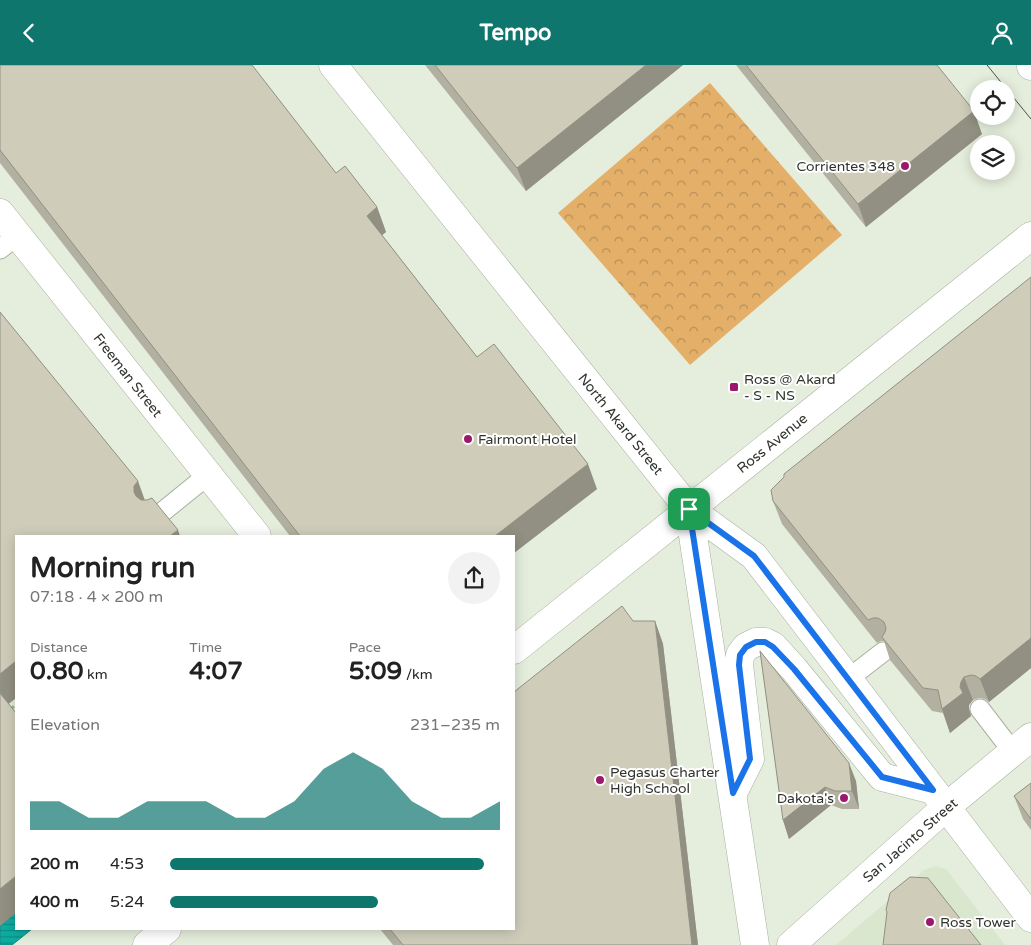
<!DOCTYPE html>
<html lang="en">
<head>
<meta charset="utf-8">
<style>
  body { margin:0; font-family:"Varela Round",sans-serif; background:#f2f2f2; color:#222; height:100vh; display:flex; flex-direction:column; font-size:19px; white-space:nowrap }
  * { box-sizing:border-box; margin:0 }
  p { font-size:16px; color:#767676 }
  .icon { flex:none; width:28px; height:28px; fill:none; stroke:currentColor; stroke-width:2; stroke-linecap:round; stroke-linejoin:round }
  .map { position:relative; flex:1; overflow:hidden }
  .sheet { position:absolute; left:15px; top:470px; width:500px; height:395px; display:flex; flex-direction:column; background:#fff; border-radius:0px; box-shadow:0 2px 12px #0003 }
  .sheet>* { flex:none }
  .fabs { position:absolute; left:970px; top:15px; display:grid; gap:10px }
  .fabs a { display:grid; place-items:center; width:45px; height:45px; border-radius:50%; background:#fff; box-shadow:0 2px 12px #0003; font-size:25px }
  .pin { position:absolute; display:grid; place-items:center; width:42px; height:42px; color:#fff; margin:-21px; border-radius:10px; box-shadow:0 2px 8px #0006 }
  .round { display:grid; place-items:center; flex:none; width:52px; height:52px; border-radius:26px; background:#f2f2f2 }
  .overview { display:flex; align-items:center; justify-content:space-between; height:85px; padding:0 15px }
  h1 { font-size:28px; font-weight:700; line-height:38px }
  .stats { display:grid; grid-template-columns:repeat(3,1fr); gap:8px; height:85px; padding:5px 15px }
  .stats div { display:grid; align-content:center }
  .stats b { font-size:25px; font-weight:700 }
  .stats small { font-size:14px; font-weight:400 }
  .stats p { font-size:14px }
  .chart { height:140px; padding:10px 15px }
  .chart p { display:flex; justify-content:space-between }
  .chart svg { width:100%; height:90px; margin-top:5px; fill:#0f766e; opacity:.7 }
  ul { padding:0 15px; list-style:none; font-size:16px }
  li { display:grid; grid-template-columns:80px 60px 1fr; align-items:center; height:38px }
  li i { height:12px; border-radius:6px; background:#0f766e }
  header { display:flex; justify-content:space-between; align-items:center; height:65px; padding:0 15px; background:#0f766e; color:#fff; font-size:22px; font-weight:700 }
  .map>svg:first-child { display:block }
</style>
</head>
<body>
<header><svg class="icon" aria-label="back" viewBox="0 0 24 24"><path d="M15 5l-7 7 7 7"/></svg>Tempo<svg class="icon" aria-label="person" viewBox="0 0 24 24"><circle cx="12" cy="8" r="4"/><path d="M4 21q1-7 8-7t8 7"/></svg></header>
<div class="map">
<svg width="1031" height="880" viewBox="0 0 1031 880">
  <defs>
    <pattern id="park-crowns" width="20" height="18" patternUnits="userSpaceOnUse" patternTransform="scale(1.25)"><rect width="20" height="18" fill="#e3af69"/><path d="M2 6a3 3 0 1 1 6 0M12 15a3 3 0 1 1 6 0" fill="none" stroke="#b88f57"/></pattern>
    <pattern id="water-rules" width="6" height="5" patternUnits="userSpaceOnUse" patternTransform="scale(1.25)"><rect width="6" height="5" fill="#0caca3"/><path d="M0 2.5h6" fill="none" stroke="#0c8d85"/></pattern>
  </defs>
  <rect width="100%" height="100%" fill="#e5eedc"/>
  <path fill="#d9e7ce" d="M936,801l10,3 59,76h-169l88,-75z"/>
  <path fill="url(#park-crowns)" d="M710,18l132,152 -152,130 -132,-152z"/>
  <path fill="url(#water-rules)" stroke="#178880" d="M16,848v16h16l-20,16h-12v-19z"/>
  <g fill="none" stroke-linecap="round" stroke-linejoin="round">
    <g stroke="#a8b1a0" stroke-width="21">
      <path id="lane" d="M0,184l18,-14
        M155,453l53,-43
        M848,614l35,-27
        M980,644l33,43"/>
    </g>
    <g stroke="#a8b1a0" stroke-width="29">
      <path id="street" d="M0,148l257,323"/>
    </g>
    <g stroke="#a8b1a0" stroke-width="29">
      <path id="secondary" d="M333,0l356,444 66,436
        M1031,0v1
        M689,444l65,47 277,362
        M514,585l517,-414
        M733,728l17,-34 -11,-94 1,-10 6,-8 10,-5h9l8,4 21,23 88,108 51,13
        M147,880l20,-16
        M791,880l155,-138 85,-70"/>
    </g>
    <path stroke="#a1a89a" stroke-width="3" stroke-dasharray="2.5 4" stroke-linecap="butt" d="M12,643l4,-4"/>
    <use href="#lane" stroke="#fff" stroke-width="19"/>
    <use href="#street" stroke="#fff" stroke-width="28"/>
    <use href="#secondary" stroke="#fff" stroke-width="28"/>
    <path stroke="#4b5047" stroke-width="1" d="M987,0l44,54"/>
  </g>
  <path fill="#b2b0a0" d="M0,0l336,108 41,34 9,25 -4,3 95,122 120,132 -83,64v-17h-224l-290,-373z
    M425,0h258l-157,126z
    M736,0h201l45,69 -116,93z
    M1031,212v391l-42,34 -4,-3 -6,-1 -6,2 -4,5v4l2,7 -21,17 -7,-20 -11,-2 -42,-51 -6,-19h-3l-4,2 -95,-119 -9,-23z
    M633,556h22l8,23 35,301h-305l-13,-16h134z
    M760,586l96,130 3,28h-17l-11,-4 -42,34 -6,-19z
    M1031,718v47l-8,-11 -9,-23z"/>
  <path fill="#919082" d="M646,0h37l-157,126 -9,-23z
    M974,46l8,23 -116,93 -8,-23z
    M377,142l9,25 -10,8 -9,-24z
    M588,399l9,25 -83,64v-17h-19z
    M138,416l10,28 -4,5 -10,-22v-6z
    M178,465l2,6h-10z
    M655,556l8,23 35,301h-6z
    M1031,573v30l-42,34 -9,-23z
    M16,596v37l-15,12 -1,-3v-33z
    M964,612l9,23 -4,5v4l2,7 -21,17 -8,-24 18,-22 1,-5z
    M849,698l7,18 3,28 -7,-18z
    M825,722l6,18 -42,34 -6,-19z
    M16,811v37l-16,13v-37z"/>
  <path fill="#cfcdba" stroke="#919082" d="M0,0h252l84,108 9,-7 32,41 -10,9 110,141 17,-13 94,120 -93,72h-195l-300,-386z
    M435,0h211l-129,103z
    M746,0h191l37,46 -116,93z
    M1031,212v361l-51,41 -4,-3 -5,-1 -7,2 -3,5 -1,5 3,6 -21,16 -4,-19 -15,-2 -41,-51 3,-5 1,-4 -2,-6 -6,-4h-5l-5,2 -95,-119 -2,-11 13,-13v-3z
    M0,247l138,169 -4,5v6l2,4 5,4h6l5,-2 26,32 -8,6h-154v125l-16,13z
    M622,541l11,15h22l37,324h-289l-13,-16h124v-237z
    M760,586l89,112 3,28h-17l-10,-4 -42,33z
    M0,628l16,20v163l-16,13z
    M1031,718v36l-17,-23z
    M910,812l18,1 53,67h-98l4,-33 -1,-2 4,-17z"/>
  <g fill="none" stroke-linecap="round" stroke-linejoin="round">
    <g stroke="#fff" stroke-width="10">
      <path id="route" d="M689,444l65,47 179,234 -51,-13 -88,-108 -21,-22 -8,-5h-9l-10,5 -6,8 -1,10 11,94 -17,34z"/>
    </g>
    <use href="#route" stroke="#1a73e8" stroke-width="6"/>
  </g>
  <g fill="#9b186c" stroke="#fff" stroke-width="2">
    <circle cx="905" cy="101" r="5"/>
    <rect x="729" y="317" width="10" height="10" rx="2.5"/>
    <circle cx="468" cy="374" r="5"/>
    <circle cx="600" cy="715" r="5"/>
    <circle cx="844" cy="733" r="5"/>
    <circle cx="930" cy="857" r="5"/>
  </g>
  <g text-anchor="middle" stroke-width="4" stroke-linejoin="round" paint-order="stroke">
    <g font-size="14" fill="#30342d" stroke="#fff" text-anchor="start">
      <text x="895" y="106" text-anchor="end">Corrientes 348</text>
      <text x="744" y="319">Ross @ Akard<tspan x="744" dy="16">- S - NS</tspan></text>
      <text x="478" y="379">Fairmont Hotel</text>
      <text x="610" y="712">Pegasus Charter<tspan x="610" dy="16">High School</tspan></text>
      <text x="834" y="738" text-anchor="end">Dakota's</text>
      <text x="940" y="862">Ross Tower</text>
    </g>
    <g font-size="14" fill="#30342d" stroke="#fff">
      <text transform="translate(128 310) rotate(52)" y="5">Freeman Street</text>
      <text transform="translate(621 359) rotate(51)" y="5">North Akard Street</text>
      <text transform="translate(772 378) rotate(-39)" y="5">Ross Avenue</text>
      <text transform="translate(910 775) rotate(-41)" y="5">San Jacinto Street</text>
    </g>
  </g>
</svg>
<div class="fabs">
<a><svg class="icon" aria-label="locate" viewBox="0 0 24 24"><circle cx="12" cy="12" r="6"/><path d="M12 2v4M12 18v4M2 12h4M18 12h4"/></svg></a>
<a><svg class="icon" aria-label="layers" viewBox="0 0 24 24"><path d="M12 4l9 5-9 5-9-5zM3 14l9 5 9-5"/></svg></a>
</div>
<div class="pin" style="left:689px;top:444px;background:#1e9e55"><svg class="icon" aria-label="arrive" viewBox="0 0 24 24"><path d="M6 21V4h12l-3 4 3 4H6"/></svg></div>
<section class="sheet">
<div class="overview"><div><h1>Morning run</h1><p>07:18 · 4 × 200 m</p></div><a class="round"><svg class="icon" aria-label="share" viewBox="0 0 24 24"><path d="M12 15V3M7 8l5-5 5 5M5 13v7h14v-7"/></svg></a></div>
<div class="stats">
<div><p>Distance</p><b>0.80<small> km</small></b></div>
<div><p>Time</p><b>4:07</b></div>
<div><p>Pace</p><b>5:09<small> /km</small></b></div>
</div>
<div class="chart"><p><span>Elevation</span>231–235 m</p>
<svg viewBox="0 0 160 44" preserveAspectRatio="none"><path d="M0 44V30L10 30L20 38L30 38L40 30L50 30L60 30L70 38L80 38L90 30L100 14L110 6L120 14L130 30L140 38L150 38L160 30V44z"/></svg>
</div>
<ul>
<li><b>200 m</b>4:53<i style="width:95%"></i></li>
<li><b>400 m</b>5:24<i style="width:63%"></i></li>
</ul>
</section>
</div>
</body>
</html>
